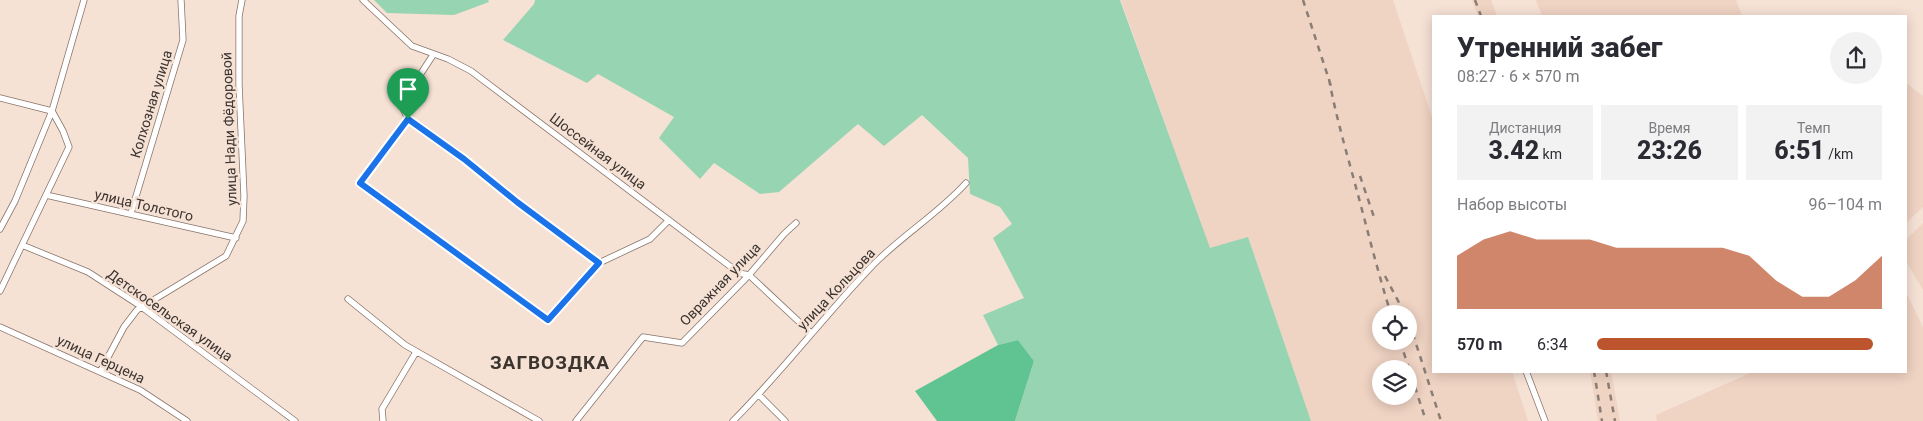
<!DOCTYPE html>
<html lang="ru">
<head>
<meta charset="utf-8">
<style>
  body { margin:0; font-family:Roboto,sans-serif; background:#f2f2f3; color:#2b2b33; height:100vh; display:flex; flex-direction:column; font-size:19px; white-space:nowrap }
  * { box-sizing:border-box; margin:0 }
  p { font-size:16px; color:#7c7c81 }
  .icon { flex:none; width:28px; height:28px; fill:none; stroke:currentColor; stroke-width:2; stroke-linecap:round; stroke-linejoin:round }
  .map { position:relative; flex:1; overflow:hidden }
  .details { position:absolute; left:1432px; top:15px; width:475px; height:358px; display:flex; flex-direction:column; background:#fff; border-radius:0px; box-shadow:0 2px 12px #0003 }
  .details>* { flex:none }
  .tools { position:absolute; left:1372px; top:305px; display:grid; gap:10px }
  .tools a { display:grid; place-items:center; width:45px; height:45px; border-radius:50%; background:#fff; box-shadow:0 2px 12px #0003; font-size:25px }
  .pin { position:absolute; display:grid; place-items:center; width:42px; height:42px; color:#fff; margin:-51px -21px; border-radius:50% 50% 50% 0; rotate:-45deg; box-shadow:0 0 5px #0007 }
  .pin .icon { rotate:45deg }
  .round { display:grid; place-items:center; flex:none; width:52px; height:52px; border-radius:26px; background:#f2f2f3 }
  .head { display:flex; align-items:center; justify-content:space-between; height:85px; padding:0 25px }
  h1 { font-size:28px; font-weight:800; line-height:38px }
  .stats { display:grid; grid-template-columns:repeat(3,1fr); gap:8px; height:85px; padding:5px 25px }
  .stats div { display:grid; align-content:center; border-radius:0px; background:#f2f2f3; text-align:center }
  .stats b { font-size:25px; font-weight:800 }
  .stats small { font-size:14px; font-weight:400 }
  .stats p { font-size:14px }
  .chart { height:140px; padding:10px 25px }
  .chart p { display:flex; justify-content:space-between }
  .chart svg { width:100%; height:90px; margin-top:5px; fill:#bc542d; opacity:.7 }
  ul { padding:0 25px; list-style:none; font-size:16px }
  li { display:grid; grid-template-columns:80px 60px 1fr; align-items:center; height:38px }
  li i { height:12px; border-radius:6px; background:#bc542d }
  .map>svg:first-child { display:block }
</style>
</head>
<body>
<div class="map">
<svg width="1923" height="421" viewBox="0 0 1923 421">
  <rect width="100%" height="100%" fill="#f6e1d5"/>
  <path fill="#efd3c3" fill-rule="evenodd" d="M1121,0h272l41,123v248h78l16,50h-217l-63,-184 -38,12zM1381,314h28v27h-28zM1381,369h28v27h-28z
    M1472,0h19l6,16h-19z
    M1536,0h200l6,16h-200z
    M1906,83l17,13v111l-17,16z
    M1923,223v67l-17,-29v-19l1,-3z
    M1906,292l17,35v94h-266l-1,-6 99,-44h151z
    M1590,371h21l9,50h-22z"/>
  <path fill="#97d4b2" d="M374,0h114l1,2 -35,13 -67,-2z
    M535,0h585l90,248 38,-11 63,184h-296l19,-60 -16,-21 -20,5 -15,-30 41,-17 -31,-60 19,-14 -12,-17 -30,-13 -2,-36 -46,-43 -38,31 -26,-22 -79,68 -19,2 -46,-31 -14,16 -41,-41 15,-21 -76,-43 -11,9 -84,-43 31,-36z"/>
  <path fill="#60c492" d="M1018,340l16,21 -19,60h-78l-22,-30 83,-46z"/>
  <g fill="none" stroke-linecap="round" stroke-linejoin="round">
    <g stroke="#877469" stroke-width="7">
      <path id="street" d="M363,0l49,46 36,13 23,12 268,202 10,2 62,58
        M433,55l-32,49 7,15 56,40 53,43 82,61
        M0,98l52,13 11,20 6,16 -69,144
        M408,119l-48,64 188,137 51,-57 51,-24 19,-19
        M46,195l190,43
        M131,213l52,-173 -2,-40
        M0,229l15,-28 37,-90 32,-111
        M22,245l66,27 51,33 156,116
        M348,299l57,46 134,76
        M0,327l140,63 47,31
        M1526,371l19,50
        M100,372l24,-45 13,-17 89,-54 17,-35 1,-25 -5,-111v-69l3,-16
        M759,395l26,26
        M383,421l-1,-12 34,-57
        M576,421l67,-84 39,6 67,-68 35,-41 12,-11
        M733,421c49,-49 91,-105 139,-155 29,-30 66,-52 94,-83"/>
    </g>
    <use href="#street" stroke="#fff" stroke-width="5.5"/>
    <path stroke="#8a7d75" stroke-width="2.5" stroke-dasharray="6 6" stroke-linecap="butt" d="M1303,0l28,86
      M1475,0l6,16
      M1329,79c7,38 18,75 28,112 11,41 21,82 34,123
      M1360,176l15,44
      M1385,276l20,38
      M1409,322l32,99
      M1400,341l26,80
      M1594,371l8,50
      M1606,371l9,50"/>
  </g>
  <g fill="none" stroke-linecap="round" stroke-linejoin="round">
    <g stroke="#fff" stroke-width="10">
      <path id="route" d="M408,119l56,40 53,43 82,61 -51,57 -188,-137z"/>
    </g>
    <use href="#route" stroke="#1a73e8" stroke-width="6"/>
  </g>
  <g text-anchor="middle" stroke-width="5" stroke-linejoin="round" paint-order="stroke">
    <g font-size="14" fill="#3b342f" stroke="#f6e1d5">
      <text transform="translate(151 104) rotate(-73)" y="5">Колхозная улица</text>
      <text transform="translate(229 129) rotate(-92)" y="5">улица Нади Фёдоровой</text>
      <text transform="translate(598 151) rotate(37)" y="5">Шоссейная улица</text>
      <text transform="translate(144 205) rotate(13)" y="5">улица Толстого</text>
      <text transform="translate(720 284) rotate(-46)" y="5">Овражная улица</text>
      <text transform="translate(836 289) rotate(-47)" y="5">улица Кольцова</text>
      <text transform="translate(170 315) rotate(35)" y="5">Детскосельская улица</text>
      <text transform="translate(101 359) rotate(25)" y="5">улица Герцена</text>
    </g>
    <g font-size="19" font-weight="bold" letter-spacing="1" fill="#3b342f" stroke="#f6e1d5">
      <text x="550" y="369">ЗАГВОЗДКА</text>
    </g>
  </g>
</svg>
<div class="tools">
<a><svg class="icon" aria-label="locate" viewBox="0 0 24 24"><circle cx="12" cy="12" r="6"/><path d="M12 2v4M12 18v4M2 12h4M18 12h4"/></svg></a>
<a><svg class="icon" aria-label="layers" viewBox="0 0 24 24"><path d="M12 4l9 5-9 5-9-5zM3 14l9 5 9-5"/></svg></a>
</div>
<div class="pin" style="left:408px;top:119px;background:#1e9e55"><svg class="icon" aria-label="arrive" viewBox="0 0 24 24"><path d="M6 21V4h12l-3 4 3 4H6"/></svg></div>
<section class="details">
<div class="head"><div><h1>Утренний забег</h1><p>08:27 · 6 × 570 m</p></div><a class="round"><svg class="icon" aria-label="share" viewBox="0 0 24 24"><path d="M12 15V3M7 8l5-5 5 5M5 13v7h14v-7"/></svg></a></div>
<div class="stats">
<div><p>Дистанция</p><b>3.42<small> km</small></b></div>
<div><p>Время</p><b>23:26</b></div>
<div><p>Темп</p><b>6:51<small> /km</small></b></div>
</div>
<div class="chart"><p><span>Набор высоты</span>96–104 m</p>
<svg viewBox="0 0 160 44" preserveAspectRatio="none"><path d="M0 44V18L10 10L20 6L30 10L40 10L50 10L60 14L70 14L80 14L90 14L100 14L110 18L120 30L130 38L140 38L150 30L160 18V44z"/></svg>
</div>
<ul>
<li><b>570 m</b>6:34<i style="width:97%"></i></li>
</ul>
</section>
</div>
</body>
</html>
